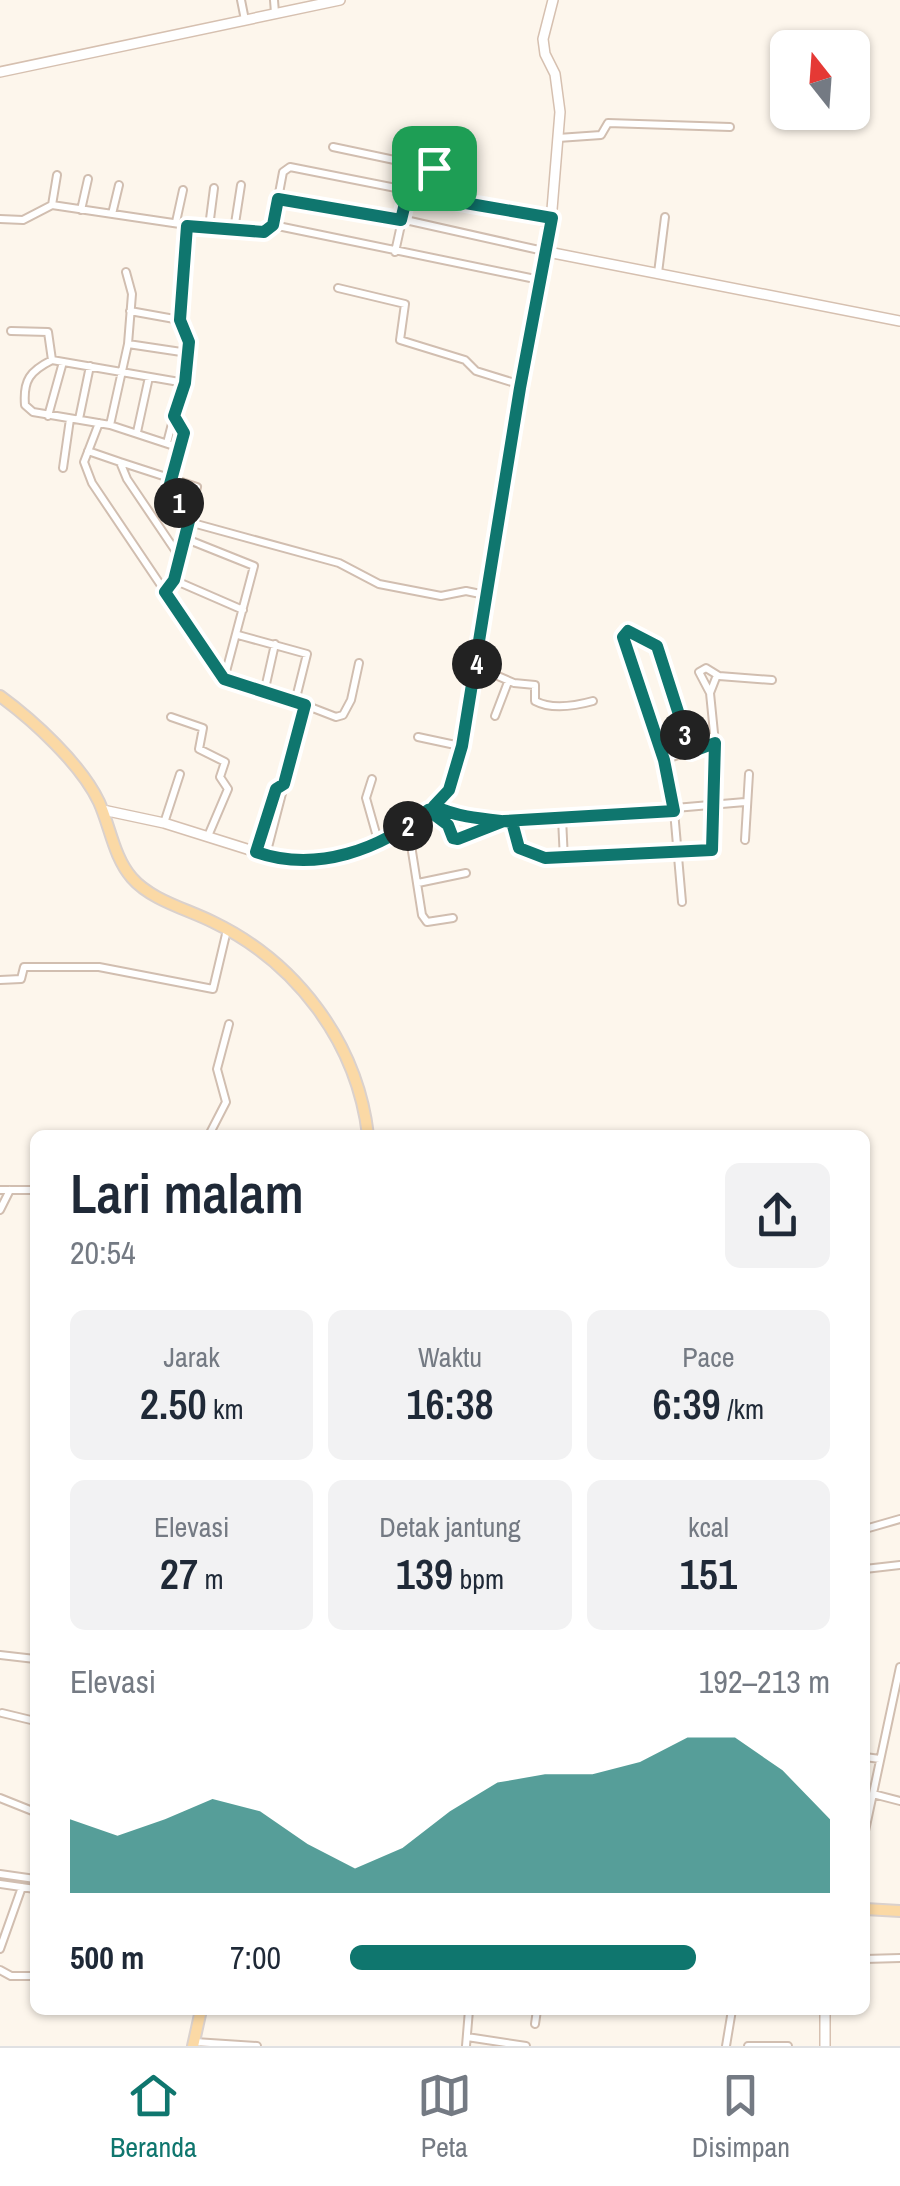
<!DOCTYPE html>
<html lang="id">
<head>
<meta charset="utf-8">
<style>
  body { margin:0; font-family:"Archivo Narrow",sans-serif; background:#f2f2f3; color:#1f2937; height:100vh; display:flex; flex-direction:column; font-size:38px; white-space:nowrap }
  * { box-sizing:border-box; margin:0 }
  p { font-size:32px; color:#747a83 }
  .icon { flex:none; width:55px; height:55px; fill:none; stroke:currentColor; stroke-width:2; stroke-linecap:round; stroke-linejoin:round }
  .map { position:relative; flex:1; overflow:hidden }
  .sheet { position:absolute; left:30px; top:1130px; width:840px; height:885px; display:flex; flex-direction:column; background:#fff; border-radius:15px; box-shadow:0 2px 8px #0004 }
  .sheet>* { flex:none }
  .needle { width:65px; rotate:343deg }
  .controls { position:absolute; left:770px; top:30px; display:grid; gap:20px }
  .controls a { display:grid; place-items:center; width:100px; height:100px; border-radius:15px; background:#fff; box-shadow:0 2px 8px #0004; font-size:50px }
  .pin { position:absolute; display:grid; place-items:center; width:85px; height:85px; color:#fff; margin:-42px; border-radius:20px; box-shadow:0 5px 15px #0006 }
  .km { position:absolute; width:50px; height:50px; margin:-25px; border-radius:50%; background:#222; color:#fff; font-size:28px; line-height:50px; text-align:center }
  .round { display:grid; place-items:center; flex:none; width:105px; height:105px; border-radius:15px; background:#f2f2f3 }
  .summary { display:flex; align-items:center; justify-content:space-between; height:170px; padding:0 40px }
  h1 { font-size:55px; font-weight:600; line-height:75px }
  .figures { display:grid; grid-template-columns:repeat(3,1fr); gap:15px; height:170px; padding:10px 40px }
  .figures div { display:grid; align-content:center; border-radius:15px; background:#f2f2f3; text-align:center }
  .figures b { font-size:42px; font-weight:600 }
  .figures small { font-size:28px; font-weight:400 }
  .figures p { font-size:28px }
  .chart { height:280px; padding:20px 40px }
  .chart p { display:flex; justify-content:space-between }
  .chart svg { width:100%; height:180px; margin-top:10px; fill:#0f766e; opacity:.7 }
  ul { padding:0 40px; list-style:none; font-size:32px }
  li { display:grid; grid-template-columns:160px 120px 1fr; align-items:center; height:75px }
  li i { height:25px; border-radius:12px; background:#0f766e }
  .menu { display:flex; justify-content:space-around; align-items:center; height:140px; border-top:2px solid #e0e1e3; background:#fff; font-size:28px; color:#747a83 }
  .menu a { display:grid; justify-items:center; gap:5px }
  .menu .selected { color:#0f766e }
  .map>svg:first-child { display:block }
</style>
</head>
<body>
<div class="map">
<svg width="900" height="2046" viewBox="0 0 900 2046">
  <rect width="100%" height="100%" fill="#fdf6ec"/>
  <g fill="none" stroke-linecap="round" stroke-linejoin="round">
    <g stroke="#d1beb0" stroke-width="10">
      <path id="street" d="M241,0l4,20
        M274,0l1,13
        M558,138l43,-3 7,-12 122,4
        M333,147l104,22 -1,29
        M278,199l123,20 147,33
        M52,205l5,-30
        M81,210l7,-31
        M112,214l7,-29
        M0,219l23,1 29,-15 175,26h37l9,-6 267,55
        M176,222l7,-32
        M273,225l10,-53 7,-5 262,52
        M187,226l-7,94 9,23 -4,40 -11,33 10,17 -14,49 20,35
        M209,227l5,-39
        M234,230l7,-45
        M395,252l19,-86 13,-34
        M658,273l7,-56
        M338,288l67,16 -5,36 65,20 11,11 45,14
        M130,311l50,9
        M11,331l37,1 4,28
        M128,344l60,9
        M48,416l15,-54
        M79,419l11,-53
        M99,423l-15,39 8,21 132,196 81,26 -39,150
        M110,425l18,-81 4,-50 -6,-22
        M137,432l12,-55
        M167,443l7,-27
        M180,448l-70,-23 -77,-13 -8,-7c-2,-25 5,-34 27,-45l133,23
        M88,451l32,11 7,17 52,77
        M120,462l77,25 -23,93 -9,12
        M63,468l7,-49
        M189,522l150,41 40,21 62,12 25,-5 19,4
        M184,538l70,28 -30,113
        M174,580l69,30
        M238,635l69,19 -12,48
        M477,667l37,16 21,2v16c17,9 40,5 58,0
        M264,693l11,-49
        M710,693l7,-18
        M305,705l31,12 7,-2 8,-15 8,-37
        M495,716l13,-34
        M171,717l32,11 -4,21 26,13 -5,15 8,12 -20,47
        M418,737l42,9
        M663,760l52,-17
        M372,779l-6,19 13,46
        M434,805l30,12 48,5 233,-20
        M428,810l19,14
        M449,813l-1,12 8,14 47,-18
        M562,818l2,42
        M512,822c2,9 2,23 10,29 22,16 160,4 191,-2l2,-106 -5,-50 -11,-21 7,-4 13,8 53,4
        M164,823l16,-49
        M408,826l14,89 5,7 26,-4
        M745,840l4,-66
        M256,852l20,-63 8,-5
        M418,883l48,-10
        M682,902l-8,-91 -11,-51 -40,-123 3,-5 31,15 34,105
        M0,980l21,-1 3,-12h75l114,22 14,-59
        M209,1135l17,-33 -9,-33 12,-45
        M0,1190h35
        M0,1210l10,-20
        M865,1529l35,-10
        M865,1569l35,-4
        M0,1655l35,4
        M2,1713l33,8
        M865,1757l15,2
        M873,1794l27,7
        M0,1798l35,14
        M865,1831l35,-164
        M0,1874l35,5
        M0,1884l35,5
        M0,1949l22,-62
        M865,1959l35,-1
        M0,1970l11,6h24
        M535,2024l2,-14
        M467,2037l59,9
        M195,2042l62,4
        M466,2046l3,-36
        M726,2046l6,-36
        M748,2046h40"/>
    </g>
    <g stroke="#d6c0b0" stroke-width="12">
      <path id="secondary" d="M0,72l340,-72
        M548,252l352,69
        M103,810l61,13 102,32 27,5 65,-8 21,-8 29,-18 41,-36 28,-123 43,-279 29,-142 11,-134 -5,-38 -10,-20 -2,-15 10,-39
        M825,2046v-36"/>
    </g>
    <g stroke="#dad1cd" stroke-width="14">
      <path id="primary" d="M0,696c33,24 81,68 99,106 11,24 15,56 33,76 19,22 55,31 81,44 83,40 144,120 155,213
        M865,1909l35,2
        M193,2046l8,-36"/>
    </g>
    <use href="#street" stroke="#fff" stroke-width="6"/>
    <use href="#secondary" stroke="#fff" stroke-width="9"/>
    <use href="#primary" stroke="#fbd9a5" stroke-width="10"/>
  </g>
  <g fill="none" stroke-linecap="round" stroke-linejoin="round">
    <g stroke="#fff" stroke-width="20">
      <path id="route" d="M434,168l-20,-2 -13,54 -123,-21 -5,26 -9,7 -77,-6 -7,94 9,22 -4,41 -11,33 10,17 -14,51 20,33 -16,63 -9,12 59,87 81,26 -21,79 -8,5 -20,63c60,21 125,-2 172,-42l20,15 5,13 5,1 46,-18 170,-10 -10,-51 -41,-123 5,-6 29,15 34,106 24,-9 -3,107 -167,8 -26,-10 -7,-26c-28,-3 -53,-4 -78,-16l15,-16 13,-44 58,-358 32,-170 -116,-20 3,-24 -5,-6"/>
    </g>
    <use href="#route" stroke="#0f766e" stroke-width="12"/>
  </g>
</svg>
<div class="controls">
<a><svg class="needle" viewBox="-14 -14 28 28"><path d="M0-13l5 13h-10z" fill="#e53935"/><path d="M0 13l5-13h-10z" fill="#747a83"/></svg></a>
</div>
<div class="pin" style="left:434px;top:168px;background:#1e9e55"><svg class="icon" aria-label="arrive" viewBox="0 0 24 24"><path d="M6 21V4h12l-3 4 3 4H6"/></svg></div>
<b class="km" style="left:179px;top:503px">1</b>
<b class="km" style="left:408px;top:826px">2</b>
<b class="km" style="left:685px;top:735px">3</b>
<b class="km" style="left:477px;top:664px">4</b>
<section class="sheet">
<div class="summary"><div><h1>Lari malam</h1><p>20:54</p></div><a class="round"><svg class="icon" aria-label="share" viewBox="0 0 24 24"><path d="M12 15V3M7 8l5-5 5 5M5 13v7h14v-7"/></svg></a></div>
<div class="figures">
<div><p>Jarak</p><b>2.50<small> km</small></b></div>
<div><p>Waktu</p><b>16:38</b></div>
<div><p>Pace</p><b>6:39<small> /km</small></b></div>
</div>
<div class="figures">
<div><p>Elevasi</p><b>27<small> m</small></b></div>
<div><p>Detak jantung</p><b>139<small> bpm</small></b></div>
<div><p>kcal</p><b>151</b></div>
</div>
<div class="chart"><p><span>Elevasi</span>192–213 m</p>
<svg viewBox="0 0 160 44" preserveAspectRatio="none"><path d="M0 44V26L10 30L20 26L30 21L40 24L50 32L60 38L70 33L80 24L90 17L100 15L110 15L120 12L130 6L140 6L150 14L160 26V44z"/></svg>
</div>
<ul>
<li><b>500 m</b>7:00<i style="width:72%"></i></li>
</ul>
</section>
</div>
<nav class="menu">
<a class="selected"><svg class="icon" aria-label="home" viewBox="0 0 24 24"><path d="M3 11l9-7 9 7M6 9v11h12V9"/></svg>Beranda</a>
<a><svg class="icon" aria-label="map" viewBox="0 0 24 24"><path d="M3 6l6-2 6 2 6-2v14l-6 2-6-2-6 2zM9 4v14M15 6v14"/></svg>Peta</a>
<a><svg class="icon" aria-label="saved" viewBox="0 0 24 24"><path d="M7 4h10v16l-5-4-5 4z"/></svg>Disimpan</a>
</nav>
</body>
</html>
